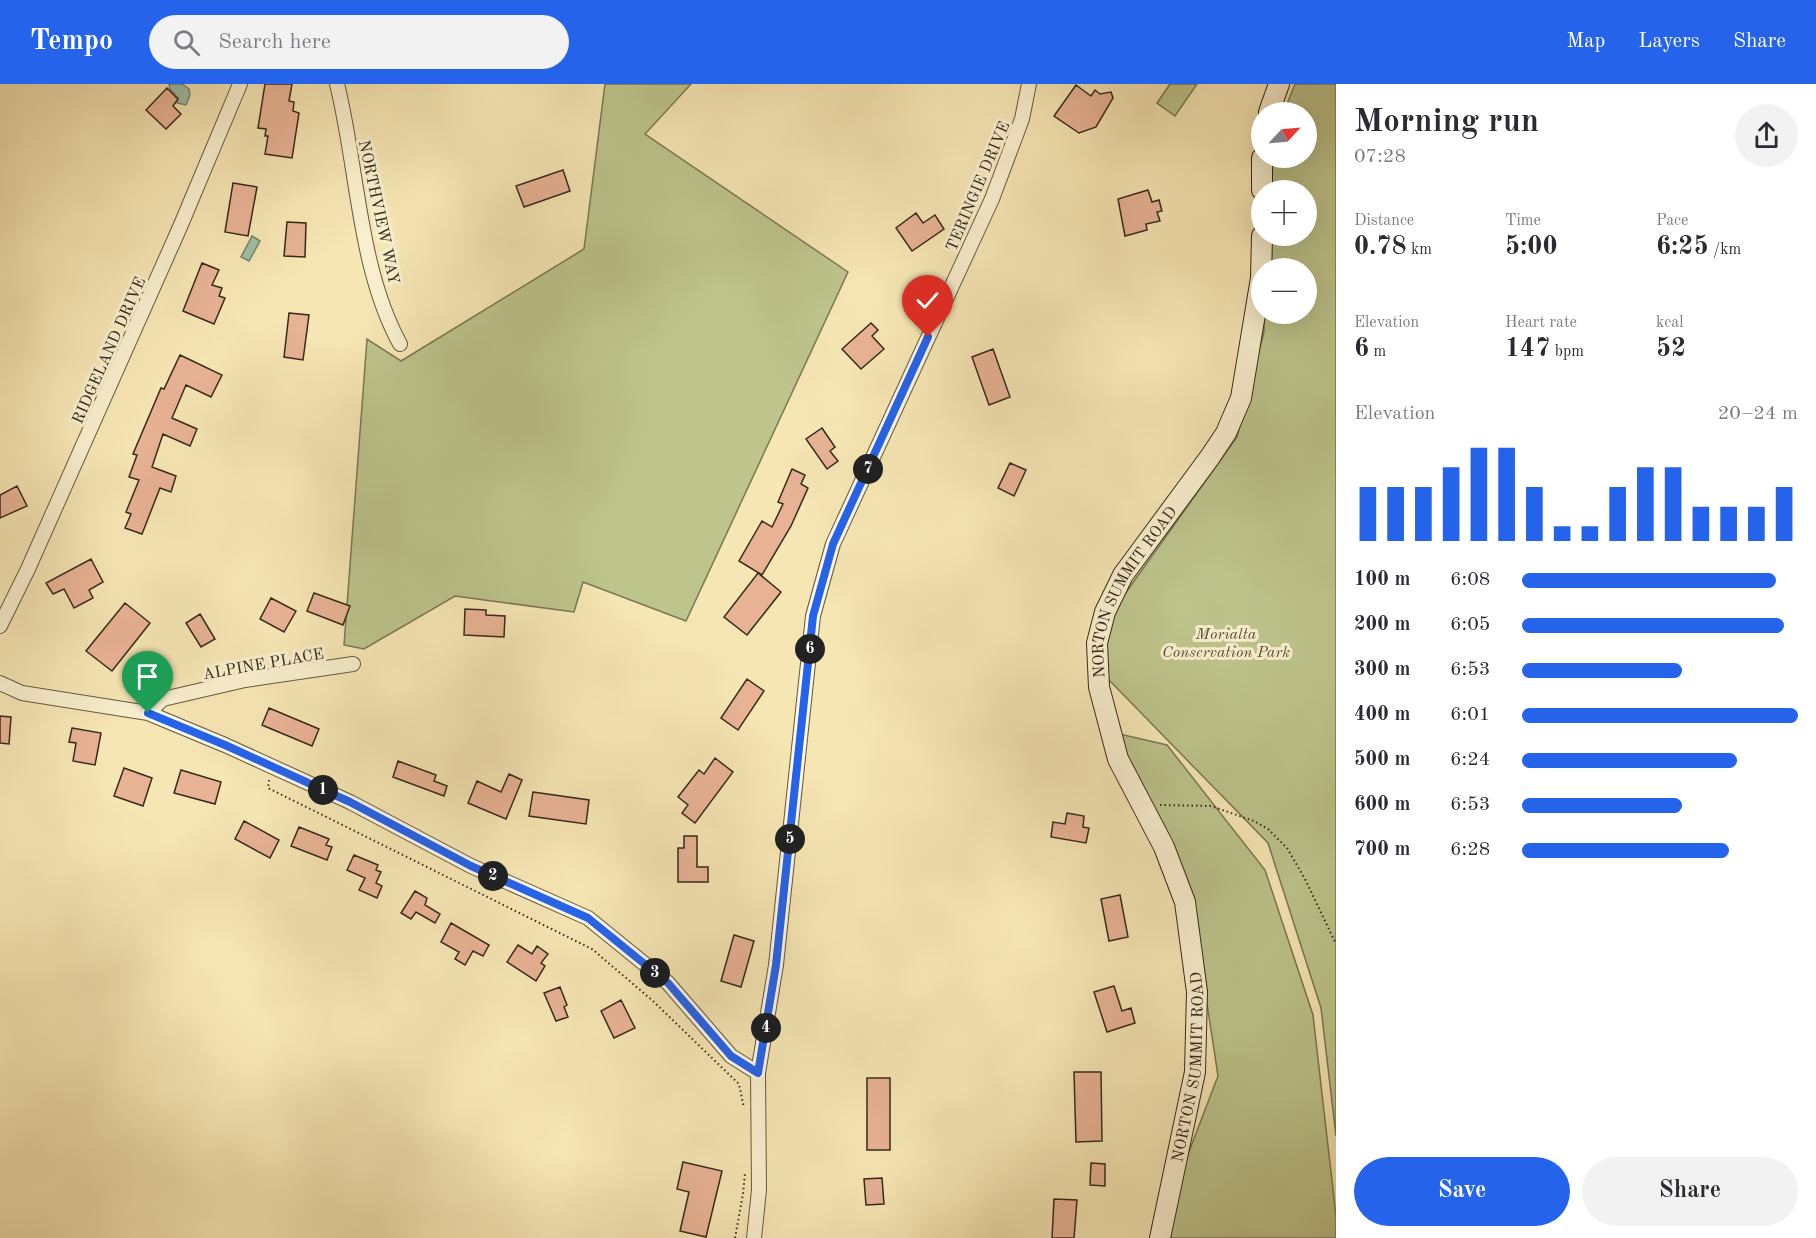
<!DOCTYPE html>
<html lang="en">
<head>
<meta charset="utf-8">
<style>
  body { margin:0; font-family:"Old Standard TT",serif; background:#f2f2f3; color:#2b2b33; height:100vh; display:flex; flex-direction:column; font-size:22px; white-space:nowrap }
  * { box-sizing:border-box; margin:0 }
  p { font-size:20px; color:#7c7c81 }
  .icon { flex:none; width:33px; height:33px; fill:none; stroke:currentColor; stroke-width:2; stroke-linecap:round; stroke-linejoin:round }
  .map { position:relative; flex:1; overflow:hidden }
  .drawer { display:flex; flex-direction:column; background:#fff; width:480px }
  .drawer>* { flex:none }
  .needle { width:39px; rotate:64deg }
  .controls { position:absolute; left:1251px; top:18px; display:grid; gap:12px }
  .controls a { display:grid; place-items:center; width:66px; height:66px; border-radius:50%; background:#fff; box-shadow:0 6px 24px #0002; font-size:30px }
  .pin { position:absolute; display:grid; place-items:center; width:51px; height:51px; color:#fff; margin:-62px -26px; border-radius:50% 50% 50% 0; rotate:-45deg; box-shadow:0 0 6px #0007 }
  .pin .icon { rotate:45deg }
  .km { position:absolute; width:30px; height:30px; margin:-15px; border-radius:50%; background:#222; color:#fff; font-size:16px; line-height:30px; text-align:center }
  .round { display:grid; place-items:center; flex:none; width:63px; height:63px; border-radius:32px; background:#f2f2f3 }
  .summary { display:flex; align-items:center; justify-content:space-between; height:102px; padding:0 18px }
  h1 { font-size:33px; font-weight:700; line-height:45px }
  .stats { display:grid; grid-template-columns:repeat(3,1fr); gap:9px; height:102px; padding:6px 18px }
  .stats div { display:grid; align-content:center }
  .stats b { font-size:26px; font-weight:700 }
  .stats small { font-size:16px; font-weight:400 }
  .stats p { font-size:16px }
  .chart { height:168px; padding:12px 18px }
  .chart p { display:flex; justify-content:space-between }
  .chart svg { width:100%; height:108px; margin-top:6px; stroke:#2563eb; stroke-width:6 }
  .primary-button { display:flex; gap:12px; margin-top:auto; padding:12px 18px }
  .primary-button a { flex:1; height:69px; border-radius:36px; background:#2563eb; color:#fff; font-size:24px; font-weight:700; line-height:69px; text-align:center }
  .primary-button a+a { background:#f2f2f3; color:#2b2b33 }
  ul { padding:0 18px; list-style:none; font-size:20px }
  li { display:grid; grid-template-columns:96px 72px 1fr; align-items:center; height:45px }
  li i { height:15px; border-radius:8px; background:#2563eb }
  header { display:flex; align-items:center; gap:36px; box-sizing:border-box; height:84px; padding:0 30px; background:#2563eb; color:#fff }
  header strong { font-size:28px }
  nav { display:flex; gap:33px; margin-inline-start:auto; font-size:21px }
  .search { width:420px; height:54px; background:#f2f2f3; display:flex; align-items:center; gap:15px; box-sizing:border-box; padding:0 21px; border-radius:33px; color:#7c7c81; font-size:22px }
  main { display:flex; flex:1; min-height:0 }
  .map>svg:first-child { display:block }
</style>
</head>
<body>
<header>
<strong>Tempo</strong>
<div class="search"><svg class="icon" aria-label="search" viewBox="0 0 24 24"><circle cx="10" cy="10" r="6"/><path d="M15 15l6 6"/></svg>Search here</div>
<nav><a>Map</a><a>Layers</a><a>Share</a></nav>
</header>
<main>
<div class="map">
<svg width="1336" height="1154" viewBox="0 0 1336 1154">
  <rect width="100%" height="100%" fill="#f6e6b4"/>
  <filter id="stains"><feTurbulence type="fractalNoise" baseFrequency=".00333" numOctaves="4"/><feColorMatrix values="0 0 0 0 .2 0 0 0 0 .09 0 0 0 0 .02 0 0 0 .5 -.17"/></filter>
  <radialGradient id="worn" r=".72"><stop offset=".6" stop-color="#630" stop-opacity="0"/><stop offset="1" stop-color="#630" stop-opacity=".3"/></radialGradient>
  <path fill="#bdc48c" stroke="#7a7753" stroke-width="1.5" d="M605,0h86l-46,50 203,138 -162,349 -103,-39 -9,30 -119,-16 -91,53 -20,-4 23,-306 34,22 183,-112z
    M1170,0h27l-22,32 -18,-13z
    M1295,0h41v1052l-15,-128 -53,-165 -163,-167 -8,-43 140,-196 27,-105v-18h42v-46h-42v-32h42v-46h-37l4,-32h33v-46h-22z
    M1115,649l52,12 98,125 48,145 23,201v22h-170l13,-60 39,-102 -28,-184z"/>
  <path fill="#9ec0a7" stroke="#74846f" stroke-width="1.5" d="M169,0h13l7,5 1,6 -4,10 -9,-2 1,-5 -8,-9z
    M252,152l8,5 -11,20 -8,-4z"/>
  <path fill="#e8b395" stroke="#362a1a" stroke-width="1.5" d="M265,0h27l-3,17 5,1 -1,9 6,2 -7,45 -27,-4 3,-18h-3l1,-7 -8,-1z
    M1076,1l15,11 4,-6 5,4 11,-2 2,6 -17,29 -17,6 -25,-17z
    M167,4l11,11 -5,7 8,8 -15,15 -20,-19z
    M563,86l7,21 -46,16 -8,-21z
    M233,99l24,4 -9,49 -23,-4z
    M1148,106l4,12 7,-2 3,11 -5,1 3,9 -14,3 1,6 -22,6 -7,-37z
    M916,129l7,10 12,-8 9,14 -32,22 -16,-23z
    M287,138l19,1 -1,34 -21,-1z
    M202,179l17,7 -7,15 10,3 -3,8 6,2 -11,26 -31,-13z
    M289,229l20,2 -6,45 -19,-3z
    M871,239l7,7 -6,6 12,13 -23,20 -19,-20z
    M993,265l17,48 -21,8 -17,-48z
    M180,271l42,20 -11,22 -25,-12 -14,33 25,11 -7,17 -27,-12 -11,33 24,9 -5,16 -11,-4 -18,46 -17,-6 6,-14 -5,-2 13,-32 -10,-3 8,-22 -4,-1 28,-66 3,1z
    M822,344l13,19 -5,4 8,10 -11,8 -21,-30z
    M1010,379l16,7 -12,26 -16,-8z
    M792,385l13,6 -4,9 7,4 -17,38 -29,49 -23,-14 23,-40 10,6 11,-23 -5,-2z
    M17,402l10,20 -27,12v-23z
    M91,475l12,23 -14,8 4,8 -19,10 -10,-19 -11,5 -7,-11z
    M758,489l23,19 -34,43 -23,-18z
    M314,509l36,13 -7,19 -36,-14z
    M271,514l25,13 -12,21 -24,-13z
    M125,519l25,20 -38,48 -26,-20z
    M465,525l21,1v5l19,1 -1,21 -40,-2z
    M200,530l15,25 -14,8 -15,-24z
    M747,595l17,12 -26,39 -17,-12z
    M269,624l50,21 -7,17 -50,-21z
    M0,632l11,1 -2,27 -9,-1z
    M72,644l29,5 -6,32 -22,-4 3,-18 -7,-1z
    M715,674l18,14 -38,51 -13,-10 6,-8 -10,-8 21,-27 5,4z
    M398,677l38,14 -2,6 13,5 -3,10 -51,-19z
    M124,684l28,10 -9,28 -29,-10z
    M181,686l40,12 -6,22 -41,-11z
    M509,690l13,6 -16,39 -38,-16 9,-22 24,11z
    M533,708l56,8 -3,24 -57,-8z
    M1067,729l17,3 -1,11 6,1 -3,15 -35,-6 2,-15 12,2z
    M244,737l35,19 -9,18 -35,-19z
    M299,743l30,12 -3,6 6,2 -5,13 -36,-14z
    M684,752h13v31h11v15h-30v-34h6z
    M354,771l24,10 -2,5 5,2 -5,11 6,3 -5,12 -18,-8 6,-12 -18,-8z
    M415,807l12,7 -2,7 15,9 -5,9 -19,-11 -5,7 -10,-6z
    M1120,811l8,42 -19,4 -8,-42z
    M451,839l38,22 -6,11 -10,-5 -8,14 -10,-6 4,-7 -18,-10z
    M734,851l20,6 -13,46 -20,-6z
    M518,861l14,9 5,-8 11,8 -7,9 4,3 -9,15 -29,-19z
    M1114,902l8,25 9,-3 4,15 -28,9 -13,-40z
    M560,903l7,18 -3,2 4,10 -12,4 -12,-28z
    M621,916l14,28 -21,10 -13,-27z
    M1074,988h27l1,69 -26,1z
    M867,994h23v72h-23z
    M683,1078l39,9 -16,66 -26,-6 9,-39 -12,-3z
    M1091,1079l14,1v22l-15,-1z
    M882,1094l2,26 -18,1 -2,-26z
    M1054,1115l23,1 -3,38h-22z"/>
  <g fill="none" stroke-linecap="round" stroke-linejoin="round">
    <g stroke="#665940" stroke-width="16">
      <path id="minor" d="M337,0c21,84 21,183 63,260
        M0,542l28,-57 152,-342 60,-143
        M0,599l22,10 126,20 77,32 125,57 121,64 117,52 80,65 63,73 27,17
        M148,629l15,-14 82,-19 108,-16
        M754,1154l5,-48 -1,-117 18,-108 37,-349 20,-72 159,-345 30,-80 7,-35"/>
    </g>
    <g stroke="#362a1a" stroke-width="22">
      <g id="secondary">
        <path d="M1269,28l10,-28"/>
        <path d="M1262,106v-32"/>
        <path id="s1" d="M1160,1154l35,-166 2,-80 -12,-90 -21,-55 -46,-88 -19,-72 -2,-44 8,-31 18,-37 87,-118 16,-24 15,-35 20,-120 1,-42"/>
      </g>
    </g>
    <path stroke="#362a1a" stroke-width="2" stroke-dasharray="1.5 3" stroke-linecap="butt" d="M269,696l-1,8 324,161 61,52 86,83 5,24
      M1160,721l51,1 43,15 14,8 19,19 18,31 31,65
      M735,1154l8,-44 2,-21"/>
    <use href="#minor" stroke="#f9efce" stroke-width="14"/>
    <use href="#secondary" stroke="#f9efce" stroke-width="20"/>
  </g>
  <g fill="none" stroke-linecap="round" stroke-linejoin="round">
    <g stroke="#fff" stroke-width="12">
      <path id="route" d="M148,629l77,32 125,57 121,64 117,52 80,65 63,73 27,17 18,-108 37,-349 20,-72 95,-207"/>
    </g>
    <use href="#route" stroke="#2563eb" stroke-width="8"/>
  </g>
  <g text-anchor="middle" stroke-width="6" stroke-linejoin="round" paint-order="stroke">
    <g font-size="16" fill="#362a1a" stroke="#f9efce">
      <text transform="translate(977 102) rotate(-67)" y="6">TERINGIE DRIVE</text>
      <text transform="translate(380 128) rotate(78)" y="6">NORTHVIEW WAY</text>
      <text transform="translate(108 266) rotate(-66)" y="6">RIDGELAND DRIVE</text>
      <text dy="6" stroke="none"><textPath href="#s1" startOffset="678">NORTON SUMMIT ROAD</textPath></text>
      <text transform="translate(263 579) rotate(-10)" y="6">ALPINE PLACE</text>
      <text dy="6" stroke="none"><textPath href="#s1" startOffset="174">NORTON SUMMIT ROAD</textPath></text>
    </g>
    <g font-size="16" font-style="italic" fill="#585036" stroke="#f9efce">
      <text x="1226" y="555">Morialta<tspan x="1226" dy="18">Conservation Park</tspan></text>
    </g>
  </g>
  <rect width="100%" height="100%" filter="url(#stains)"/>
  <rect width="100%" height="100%" fill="url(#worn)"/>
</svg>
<div class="controls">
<a><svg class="needle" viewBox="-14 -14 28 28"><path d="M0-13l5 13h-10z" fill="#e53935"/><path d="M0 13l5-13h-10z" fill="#7c7c81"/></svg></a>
<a>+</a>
<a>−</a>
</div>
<div class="pin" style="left:148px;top:629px;background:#1e9e55"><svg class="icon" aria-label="arrive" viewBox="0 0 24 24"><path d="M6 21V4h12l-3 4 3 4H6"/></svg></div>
<div class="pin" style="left:928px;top:253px;background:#d93025"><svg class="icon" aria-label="check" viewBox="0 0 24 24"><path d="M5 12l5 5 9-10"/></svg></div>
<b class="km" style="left:323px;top:706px">1</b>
<b class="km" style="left:493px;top:792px">2</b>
<b class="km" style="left:655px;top:889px">3</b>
<b class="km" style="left:766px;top:944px">4</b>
<b class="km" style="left:790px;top:755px">5</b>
<b class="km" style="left:810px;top:565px">6</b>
<b class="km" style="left:868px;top:385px">7</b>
</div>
<section class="drawer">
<div class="summary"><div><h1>Morning run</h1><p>07:28</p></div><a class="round"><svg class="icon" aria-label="share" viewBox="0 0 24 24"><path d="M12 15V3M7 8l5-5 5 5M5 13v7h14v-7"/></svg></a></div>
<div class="stats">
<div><p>Distance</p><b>0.78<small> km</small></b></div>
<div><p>Time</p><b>5:00</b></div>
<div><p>Pace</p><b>6:25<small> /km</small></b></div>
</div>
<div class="stats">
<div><p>Elevation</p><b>6<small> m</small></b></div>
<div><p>Heart rate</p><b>147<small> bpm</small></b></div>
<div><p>kcal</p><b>52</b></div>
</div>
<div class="chart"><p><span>Elevation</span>20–24 m</p>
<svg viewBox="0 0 160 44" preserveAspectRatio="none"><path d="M5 44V22M15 44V22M25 44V22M35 44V14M45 44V6M55 44V6M65 44V22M75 44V38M85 44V38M95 44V22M105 44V14M115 44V14M125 44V30M135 44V30M145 44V30M155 44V22"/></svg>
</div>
<ul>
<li><b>100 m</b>6:08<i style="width:92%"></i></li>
<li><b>200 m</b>6:05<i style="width:95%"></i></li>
<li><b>300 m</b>6:53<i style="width:58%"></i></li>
<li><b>400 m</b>6:01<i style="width:100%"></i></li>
<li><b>500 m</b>6:24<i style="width:78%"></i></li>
<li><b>600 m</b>6:53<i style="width:58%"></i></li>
<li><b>700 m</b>6:28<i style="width:75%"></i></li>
</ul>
<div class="primary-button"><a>Save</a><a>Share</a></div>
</section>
</main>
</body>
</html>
